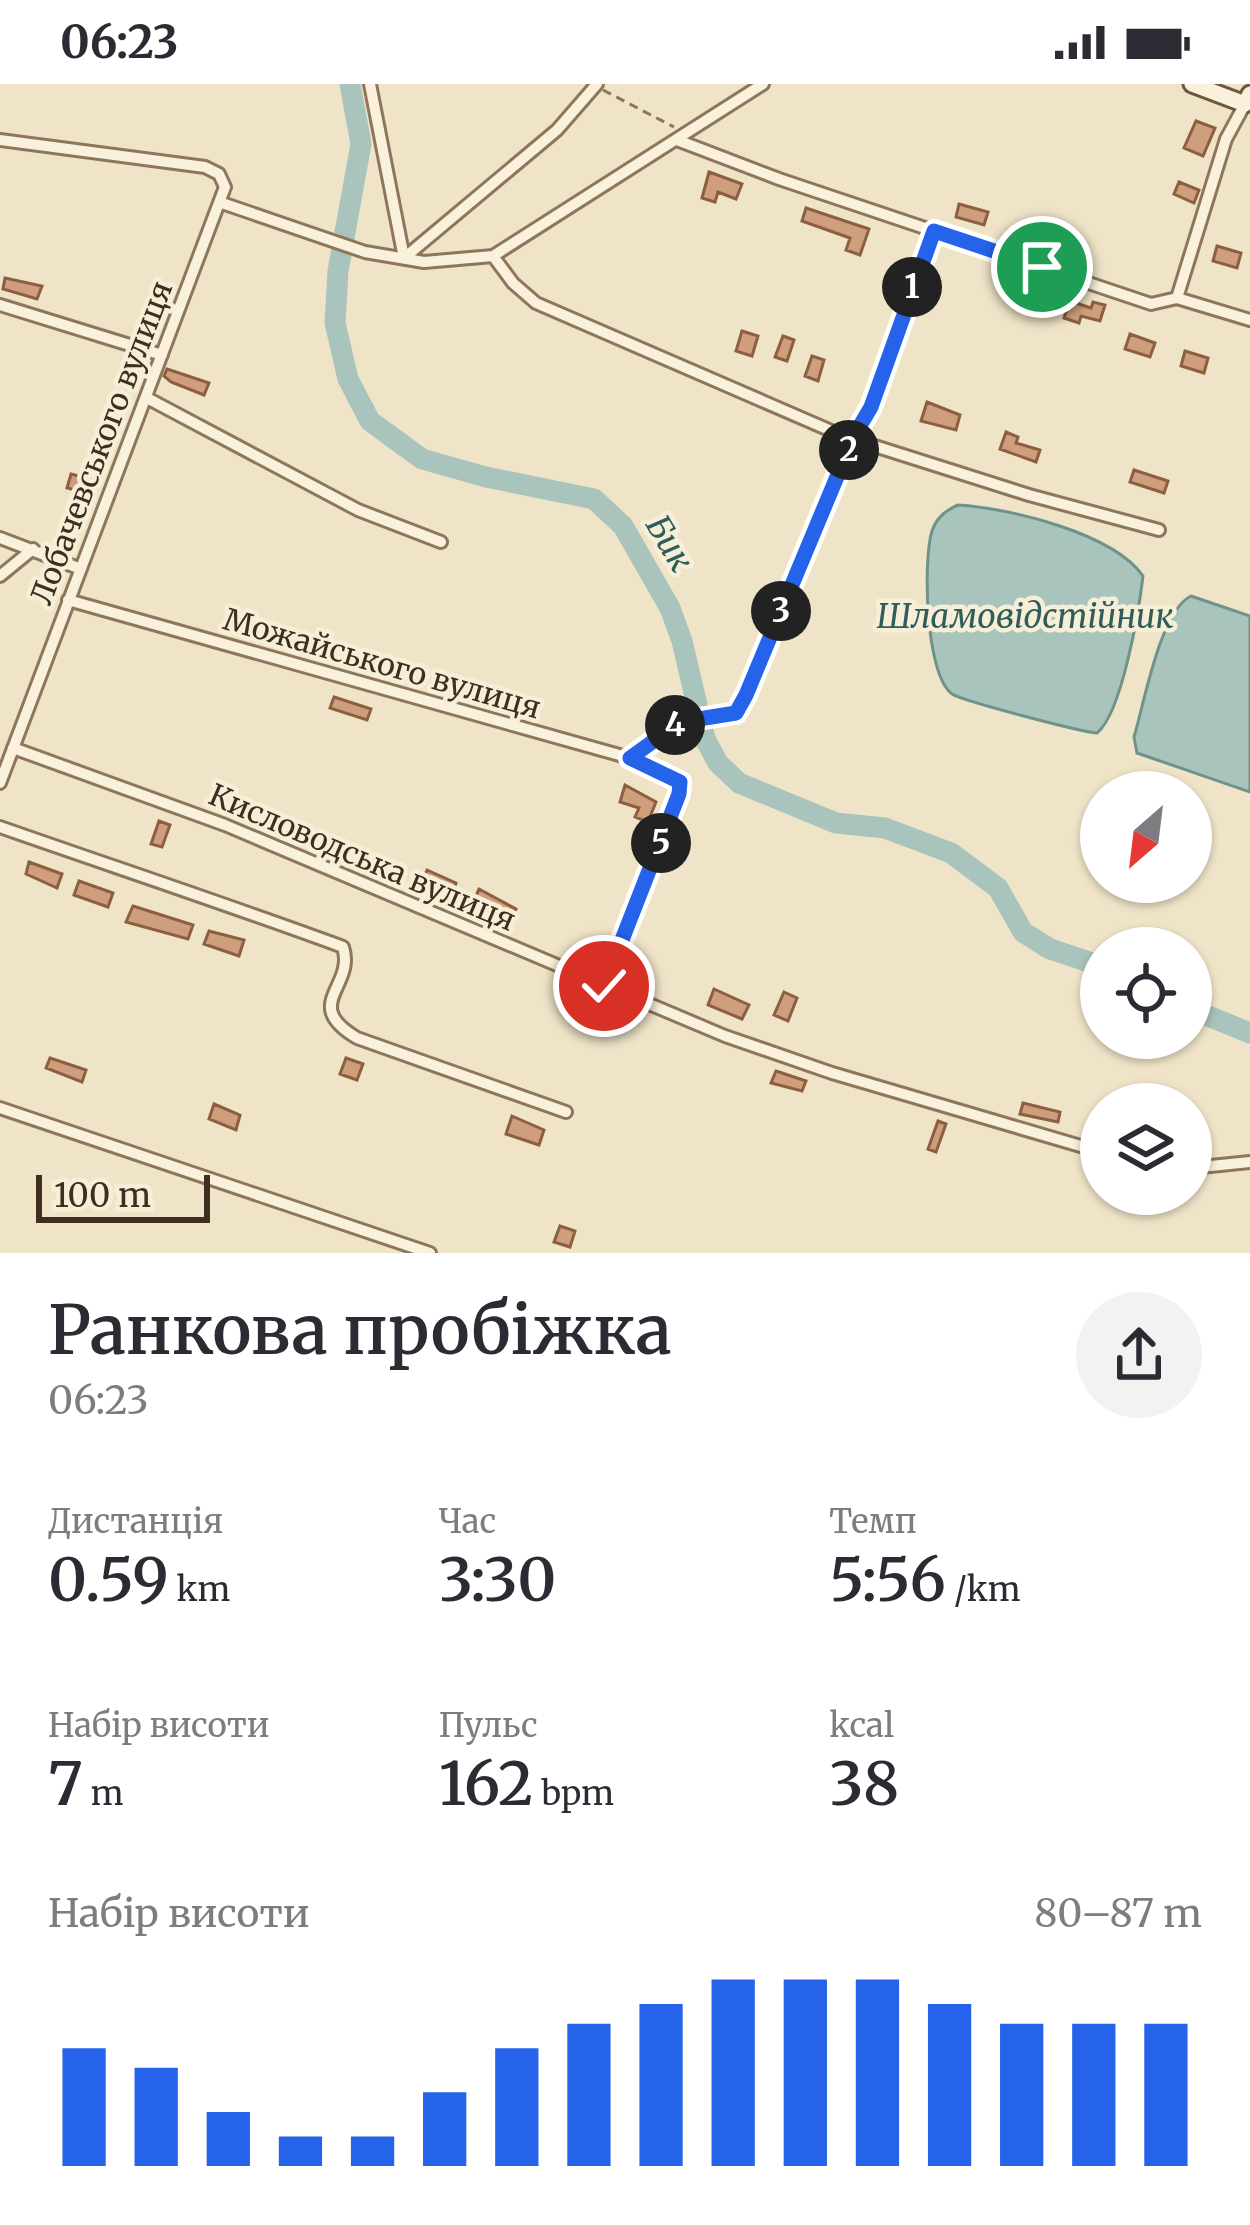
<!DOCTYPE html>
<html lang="uk">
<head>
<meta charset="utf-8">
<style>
  body { margin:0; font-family:Merriweather,serif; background:#f2f2f3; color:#2b2b33; height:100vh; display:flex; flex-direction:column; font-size:45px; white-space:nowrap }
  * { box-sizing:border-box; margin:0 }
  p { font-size:39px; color:#7c7c81 }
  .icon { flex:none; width:66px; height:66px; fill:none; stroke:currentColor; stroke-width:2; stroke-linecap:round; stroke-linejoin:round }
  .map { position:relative; height:1169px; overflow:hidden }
  .drawer { display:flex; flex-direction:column; background:#fff; flex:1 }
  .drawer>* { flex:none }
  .needle { width:78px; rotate:208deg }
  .buttons { position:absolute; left:1080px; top:687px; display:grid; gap:24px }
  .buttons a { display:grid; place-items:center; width:132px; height:132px; border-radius:50%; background:#fff; box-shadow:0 3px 9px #0004; font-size:60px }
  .scale { position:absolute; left:36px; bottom:30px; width:174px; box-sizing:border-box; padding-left:12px; border:6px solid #3d2e20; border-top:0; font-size:33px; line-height:42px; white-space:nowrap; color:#3d2e20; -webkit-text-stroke:9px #f7eed8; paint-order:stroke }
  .pin { position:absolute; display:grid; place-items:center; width:102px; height:102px; color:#fff; margin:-51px; border:6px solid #fff; border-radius:50%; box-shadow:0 3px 12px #0007 }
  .km { position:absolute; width:60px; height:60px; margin:-30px; border-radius:50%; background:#222; color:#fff; font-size:33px; line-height:60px; text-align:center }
  .round { display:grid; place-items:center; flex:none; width:126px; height:126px; border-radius:63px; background:#f2f2f3 }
  .overview { display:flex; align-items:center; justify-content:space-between; height:204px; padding:0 48px }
  h1 { font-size:66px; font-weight:600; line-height:90px }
  .stats { display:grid; grid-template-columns:repeat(3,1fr); gap:18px; height:204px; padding:12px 48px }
  .stats div { display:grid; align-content:center }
  .stats b { font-size:60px; font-weight:600 }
  .stats small { font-size:33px; font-weight:400 }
  .stats p { font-size:33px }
  .chart { height:336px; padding:24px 48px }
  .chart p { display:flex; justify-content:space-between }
  .chart svg { width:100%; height:216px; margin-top:12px; stroke:#2563eb; stroke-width:6 }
  .status { display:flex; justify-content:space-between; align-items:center; height:84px; padding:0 60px; background:#fff; direction:ltr }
  .status svg { height:33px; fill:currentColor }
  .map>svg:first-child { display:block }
</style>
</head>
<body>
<div class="status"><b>06:23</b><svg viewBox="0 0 49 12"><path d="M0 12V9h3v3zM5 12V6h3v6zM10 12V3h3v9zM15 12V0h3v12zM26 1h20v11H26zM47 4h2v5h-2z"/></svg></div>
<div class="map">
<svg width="1250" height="1169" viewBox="0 0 1250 1169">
  <rect width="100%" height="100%" fill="#f0e4c8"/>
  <path fill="#a9c4bc" stroke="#6f938a" stroke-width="3" d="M958,421c51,3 155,28 185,71 -4,34 -21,137 -46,157 -16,-1 -134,-32 -145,-39 -27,-20 -29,-134 -20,-163 4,-13 14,-21 26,-26z
    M1191,512l59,20v176l-113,-39 -3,-16c10,-33 26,-126 57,-141z"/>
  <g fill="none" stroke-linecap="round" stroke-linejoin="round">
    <path stroke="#a9c4bc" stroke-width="21" d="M350,0l11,60 -23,127 -3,52 13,56 22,42 52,38 64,18 108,22 29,27 47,82 12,33 23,98 13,24 21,20 97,40 49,5 66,25 47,35 25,44 27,17 51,17
      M1191,925l59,24"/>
  </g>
  <path fill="#cf9f7d" stroke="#8d5f41" stroke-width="3" d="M1196,37l19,7 -12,28 -19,-8z
    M709,88l33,12 -6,15 -18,-7 -3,10 -13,-4z
    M1179,98l20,8 -5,13 -20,-9z
    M959,120l29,8 -4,13 -28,-8z
    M806,124l63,21 -9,26 -14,-5 4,-12 -48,-17z
    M1217,162l24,7 -4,15 -24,-7z
    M5,194l37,8 -5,13 -34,-10z
    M1070,217l21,7 2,-6 12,3 -5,16 -19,-5 -2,7 -15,-5z
    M742,247l16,5 -6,20 -16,-5z
    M1130,250l25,9 -5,14 -25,-8z
    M783,252l11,4 -7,21 -12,-4z
    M1185,267l23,7 -4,15 -23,-7z
    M812,272l12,4 -6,21 -13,-5z
    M167,285l42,14 -5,12 -33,-13 -7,-6z
    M927,318l33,13 -4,15 -35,-9z
    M1006,348l12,5 -2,6 24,7 -4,12 -36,-13z
    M1134,386l34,11 -4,12 -34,-11z
    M71,390l19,5 -4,14 -19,-5z
    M334,613l37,12 -4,11 -37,-12z
    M625,701l31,17 -8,20 -13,-5 4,-9 -19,-6z
    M159,737l11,4 -8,22 -11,-3z
    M29,778l33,12 -5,14 -31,-14z
    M427,786l29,13 -5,14 -29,-13z
    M79,797l34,12 -5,14 -34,-12z
    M479,805l37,20 -5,11 -39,-15z
    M133,822l60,19 -5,14 -62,-17z
    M209,847l35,9 -5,16 -35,-12z
    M714,905l35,16 -7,14 -34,-14z
    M784,908l13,6 -9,23 -14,-6z
    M50,974l36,12 -4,12 -36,-14z
    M346,974l17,6 -6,16 -17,-6z
    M776,987l30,10 -4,10 -31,-8z
    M1023,1019l37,9 -2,10 -38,-8z
    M214,1020l26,11 -4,15 -27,-11z
    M512,1032l32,14 -5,15 -33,-11z
    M938,1037l8,3 -10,28 -8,-3z
    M560,1142l15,5 -5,16 -16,-5z"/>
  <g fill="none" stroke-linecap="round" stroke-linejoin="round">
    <g stroke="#8d765c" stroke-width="16">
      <path id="street" d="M370,0l34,174
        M0,56l205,27 14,7 6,13 -225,596
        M677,56l102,39 372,125 26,-6 73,22
        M222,119l143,49 59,10 69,-6 270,-172
        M493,172l20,27 23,20 307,133 186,59 130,35
        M404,174l153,-128 40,-46
        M1177,214l49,-159 19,-35
        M0,221l162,50
        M147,314l211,112 83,32
        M0,454l81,31
        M0,492l33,-27
        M68,516l562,158 50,24
        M13,664l212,77 500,211 107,37 269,79
        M0,743c114,40 229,78 343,120 13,40 -43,57 14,91l209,74
        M0,1024l430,145
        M1191,1084l59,-6"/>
    </g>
    <g stroke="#6f573f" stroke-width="21">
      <path id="secondary" d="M1192,0l53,20 5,-10"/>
    </g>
    <path stroke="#8d765c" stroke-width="3" stroke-dasharray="9 6" stroke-linecap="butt" d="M603,6l71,37
      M858,347l13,-24 58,-163
      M640,667l40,-30 56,-8 113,-263
      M607,893l72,-187"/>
    <use href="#street" stroke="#faf1dc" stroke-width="10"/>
    <use href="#secondary" stroke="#faf1dc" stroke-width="15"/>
  </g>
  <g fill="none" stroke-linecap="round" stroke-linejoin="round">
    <g stroke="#fff" stroke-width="24">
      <path id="route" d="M604,902l75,-192 1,-12 -50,-24 50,-36 56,-9 10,-18 108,-259 17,-29 63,-176 108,36"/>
    </g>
    <use href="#route" stroke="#2563eb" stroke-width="15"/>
  </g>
  <g text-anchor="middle" stroke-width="9" stroke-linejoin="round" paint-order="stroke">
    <g font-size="30" fill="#3d2e20" stroke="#f7eed8">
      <text transform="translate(102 359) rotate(-69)" y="10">Лобачевського вулиця</text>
      <text transform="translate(382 580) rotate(16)" y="10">Можайського вулиця</text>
      <text transform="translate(362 774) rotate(23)" y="10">Кисловодська вулиця</text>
    </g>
    <g font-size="33" font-style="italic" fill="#2f5d5a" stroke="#f7eed8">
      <text transform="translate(670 459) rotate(59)" y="12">Бик</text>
      <text x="1025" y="544">Шламовідстійник</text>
    </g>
  </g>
</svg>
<div class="buttons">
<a><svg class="needle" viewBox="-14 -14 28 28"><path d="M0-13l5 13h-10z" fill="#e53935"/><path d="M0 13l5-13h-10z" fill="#7c7c81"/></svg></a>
<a><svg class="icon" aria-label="locate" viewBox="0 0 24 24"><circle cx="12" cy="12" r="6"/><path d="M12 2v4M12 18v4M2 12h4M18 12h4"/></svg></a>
<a><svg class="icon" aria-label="layers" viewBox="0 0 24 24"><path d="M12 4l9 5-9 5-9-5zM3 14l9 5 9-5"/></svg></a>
</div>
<div class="scale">100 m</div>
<div class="pin" style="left:1042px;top:183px;background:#1e9e55"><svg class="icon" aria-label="arrive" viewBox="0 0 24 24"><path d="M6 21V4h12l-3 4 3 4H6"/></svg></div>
<div class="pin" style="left:604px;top:902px;background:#d93025"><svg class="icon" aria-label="check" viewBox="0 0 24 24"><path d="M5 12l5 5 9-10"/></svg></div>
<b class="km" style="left:912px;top:203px">1</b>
<b class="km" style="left:849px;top:366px">2</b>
<b class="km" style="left:781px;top:527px">3</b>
<b class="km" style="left:675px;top:641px">4</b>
<b class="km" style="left:661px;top:759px">5</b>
</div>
<section class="drawer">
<div class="overview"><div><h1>Ранкова пробіжка</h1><p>06:23</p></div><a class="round"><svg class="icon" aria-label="share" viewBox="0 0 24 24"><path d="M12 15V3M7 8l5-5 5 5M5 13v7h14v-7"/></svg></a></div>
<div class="stats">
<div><p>Дистанція</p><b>0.59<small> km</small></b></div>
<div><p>Час</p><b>3:30</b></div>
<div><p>Темп</p><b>5:56<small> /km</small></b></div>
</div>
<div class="stats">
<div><p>Набір висоти</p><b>7<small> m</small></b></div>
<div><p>Пульс</p><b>162<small> bpm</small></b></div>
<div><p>kcal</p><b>38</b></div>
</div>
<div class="chart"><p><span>Набір висоти</span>80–87 m</p>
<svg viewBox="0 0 160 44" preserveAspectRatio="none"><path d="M5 44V20M15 44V24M25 44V33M35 44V38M45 44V38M55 44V29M65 44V20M75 44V15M85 44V11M95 44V6M105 44V6M115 44V6M125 44V11M135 44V15M145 44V15M155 44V15"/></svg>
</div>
</section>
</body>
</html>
